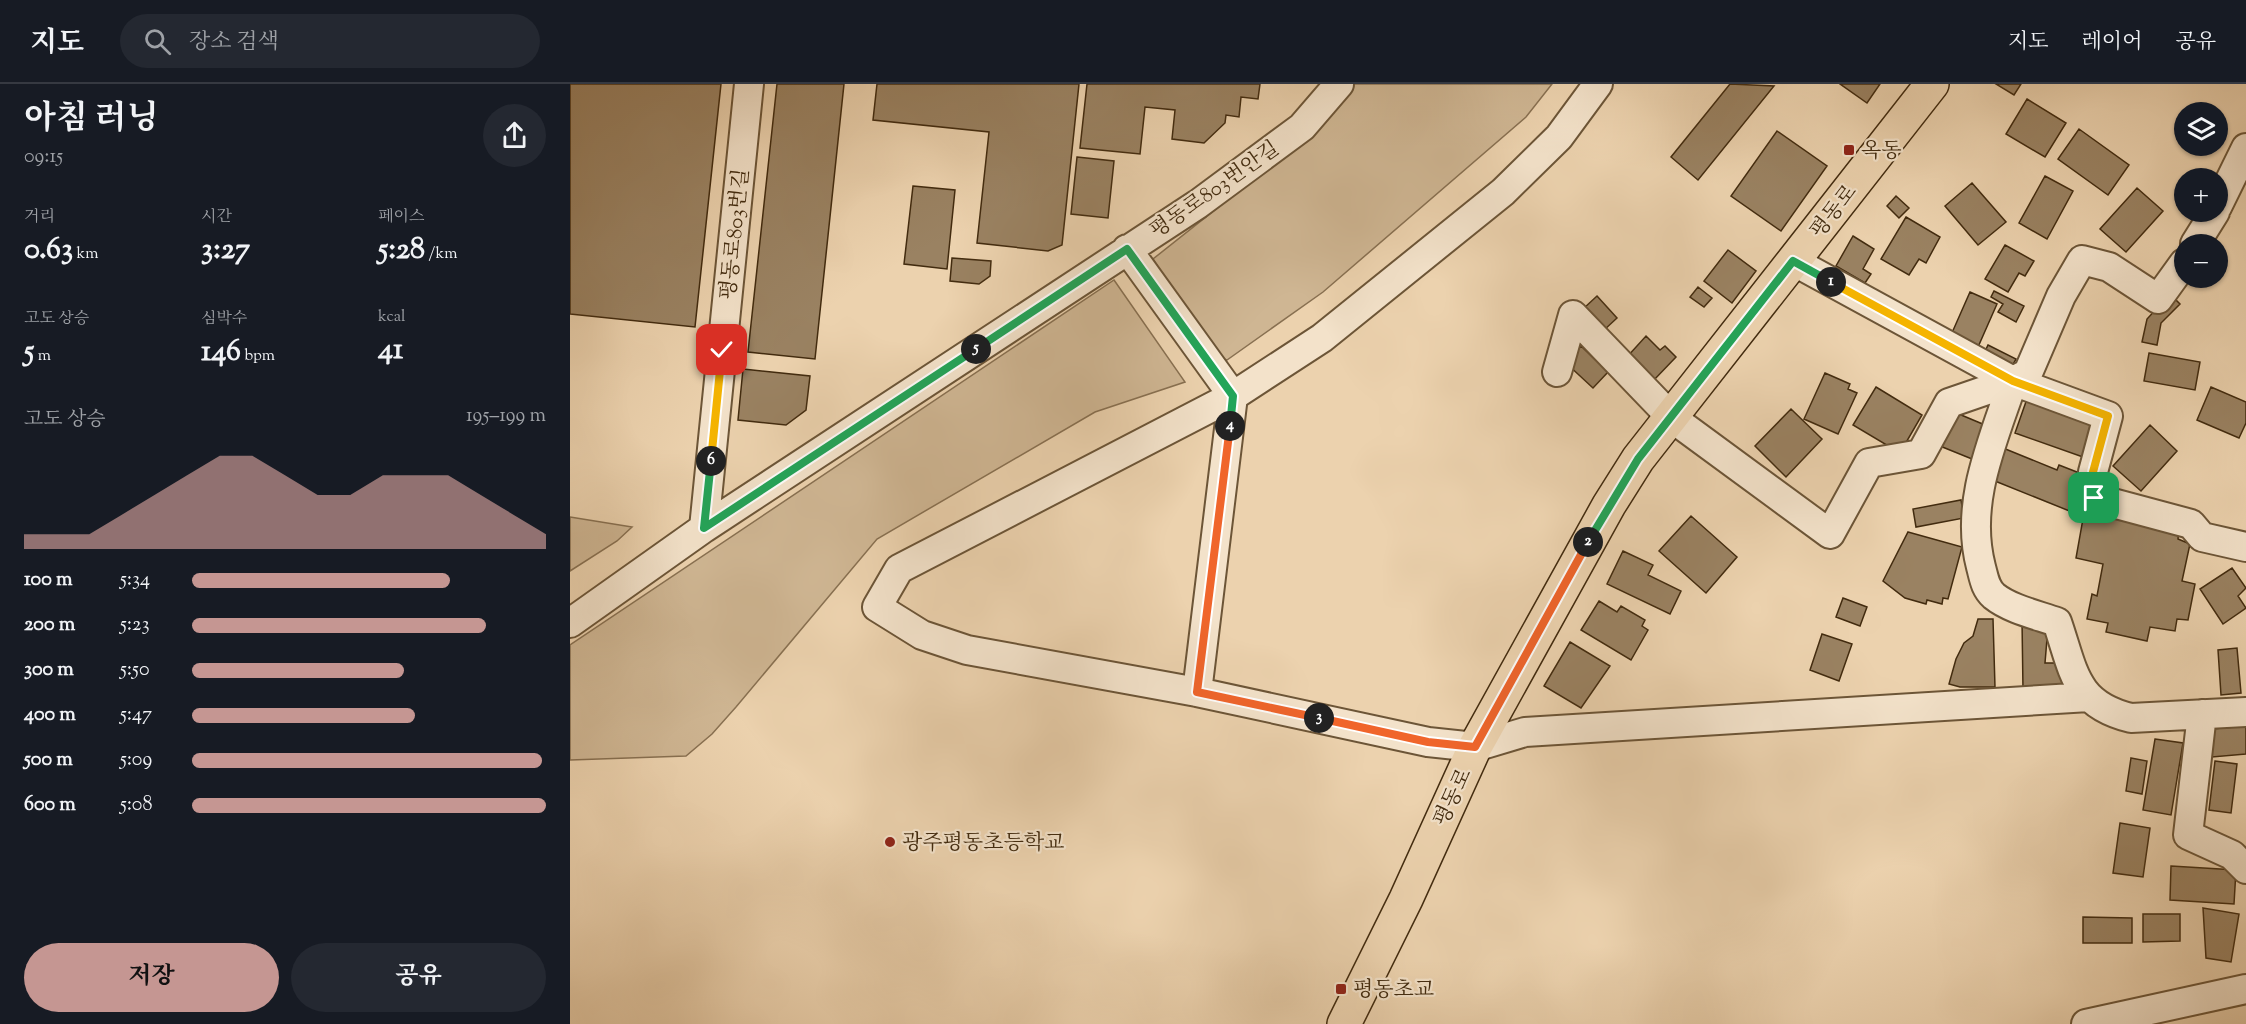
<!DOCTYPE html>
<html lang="ko">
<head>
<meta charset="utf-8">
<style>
  body { margin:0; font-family:"Sorts Mill Goudy","Noto Serif KR",serif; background:#242831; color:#f1f3f6; height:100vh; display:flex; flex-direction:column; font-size:22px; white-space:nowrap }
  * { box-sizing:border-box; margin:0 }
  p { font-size:20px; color:#9ea1a6 }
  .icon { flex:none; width:33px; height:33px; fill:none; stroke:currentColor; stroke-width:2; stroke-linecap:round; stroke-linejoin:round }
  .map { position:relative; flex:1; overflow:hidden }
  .panel { display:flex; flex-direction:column; background:#171b24; width:570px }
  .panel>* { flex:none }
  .buttons { position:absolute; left:1604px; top:18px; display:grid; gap:12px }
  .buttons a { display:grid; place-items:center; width:54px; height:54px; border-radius:50%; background:#171b24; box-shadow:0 2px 4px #0004; font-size:30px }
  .pin { position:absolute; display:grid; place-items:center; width:51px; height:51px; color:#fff; margin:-26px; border-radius:12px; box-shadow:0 3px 9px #0006 }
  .km { position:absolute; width:30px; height:30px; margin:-15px; border-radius:50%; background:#222; color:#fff; font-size:16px; line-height:30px; text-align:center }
  .round { display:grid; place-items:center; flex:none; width:63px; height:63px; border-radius:32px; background:#242831 }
  .summary { display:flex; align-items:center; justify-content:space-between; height:102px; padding:0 24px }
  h1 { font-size:33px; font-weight:700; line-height:45px }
  .metrics { display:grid; grid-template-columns:repeat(3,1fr); gap:9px; height:102px; padding:6px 24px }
  .metrics div { display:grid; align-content:center }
  .metrics b { font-size:30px; font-weight:700 }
  .metrics small { font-size:16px; font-weight:400 }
  .metrics p { font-size:16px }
  .chart { height:168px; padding:12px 24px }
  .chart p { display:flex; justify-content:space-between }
  .chart svg { width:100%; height:108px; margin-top:6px; fill:#c59692; opacity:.7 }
  .action { display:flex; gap:12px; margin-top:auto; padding:12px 24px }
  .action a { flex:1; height:69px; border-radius:36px; background:#c59692; color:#111; font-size:24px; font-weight:700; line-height:69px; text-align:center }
  .action a+a { background:#242831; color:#f1f3f6 }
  ul { padding:0 24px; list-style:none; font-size:20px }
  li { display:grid; grid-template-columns:96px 72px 1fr; align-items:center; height:45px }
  li i { height:15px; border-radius:8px; background:#c59692 }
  header { display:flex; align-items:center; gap:36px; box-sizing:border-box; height:84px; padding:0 30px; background:#171b24; border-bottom:2px solid #363941 }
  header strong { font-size:28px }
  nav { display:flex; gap:33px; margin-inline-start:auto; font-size:21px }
  .search { width:420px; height:54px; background:#242831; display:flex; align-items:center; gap:15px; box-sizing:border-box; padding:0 21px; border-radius:33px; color:#9ea1a6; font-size:22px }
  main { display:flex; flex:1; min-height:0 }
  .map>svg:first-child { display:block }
</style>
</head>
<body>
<header>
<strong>지도</strong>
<div class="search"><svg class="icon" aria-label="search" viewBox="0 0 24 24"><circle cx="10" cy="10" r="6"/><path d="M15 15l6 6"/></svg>장소 검색</div>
<nav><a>지도</a><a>레이어</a><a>공유</a></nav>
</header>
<main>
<section class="panel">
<div class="summary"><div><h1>아침 러닝</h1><p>09:15</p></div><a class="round"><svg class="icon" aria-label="share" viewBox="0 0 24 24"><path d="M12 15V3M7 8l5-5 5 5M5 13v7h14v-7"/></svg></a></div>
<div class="metrics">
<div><p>거리</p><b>0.63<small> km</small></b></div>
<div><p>시간</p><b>3:27</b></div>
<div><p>페이스</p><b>5:28<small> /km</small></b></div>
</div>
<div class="metrics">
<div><p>고도 상승</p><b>5<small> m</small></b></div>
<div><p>심박수</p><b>146<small> bpm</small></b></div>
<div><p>kcal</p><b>41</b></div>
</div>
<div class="chart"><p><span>고도 상승</span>195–199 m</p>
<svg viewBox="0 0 160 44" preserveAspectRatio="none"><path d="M0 44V38L10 38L20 38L30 30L40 22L50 14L60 6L70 6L80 14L90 22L100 22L110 14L120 14L130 14L140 22L150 30L160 38V44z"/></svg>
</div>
<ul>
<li><b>100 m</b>5:34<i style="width:73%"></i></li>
<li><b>200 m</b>5:23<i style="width:83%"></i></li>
<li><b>300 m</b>5:50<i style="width:60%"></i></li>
<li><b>400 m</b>5:47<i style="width:63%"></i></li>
<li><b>500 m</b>5:09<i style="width:99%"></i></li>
<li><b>600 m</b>5:08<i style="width:100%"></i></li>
</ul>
<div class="action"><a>저장</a><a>공유</a></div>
</section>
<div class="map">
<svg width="1676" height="940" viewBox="0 0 1676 940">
  <rect width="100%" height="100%" fill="#ecd2ae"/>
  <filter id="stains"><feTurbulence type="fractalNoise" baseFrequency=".00333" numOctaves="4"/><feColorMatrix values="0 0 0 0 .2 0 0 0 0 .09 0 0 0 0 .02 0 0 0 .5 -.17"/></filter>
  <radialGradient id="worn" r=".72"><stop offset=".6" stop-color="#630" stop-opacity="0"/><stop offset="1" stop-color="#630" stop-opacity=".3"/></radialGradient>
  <path fill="#cfb693" stroke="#887051" stroke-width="1.5" d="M781,0h201l-26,33 -203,175 -96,68 -14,-4 -60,-97 160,-127z
    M544,196l71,102 -90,30 -218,127 -141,168 -24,27 -26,22 -116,4v-115z
    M0,433l62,10 -15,14 -47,30z"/>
  <path fill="#9a8262" stroke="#422b0f" stroke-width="1.5" d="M0,0h151l-26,243 -125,-13z
    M207,0h67l-29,275 -67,-7z
    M307,0h202l-17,161 -14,6 -71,-8 12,-111 -116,-12z
    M517,0h173l-2,15 -17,-2 -2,20 -13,-2 -1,8 -21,20 -32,-4 3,-29 -30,-3 -5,47 -60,-6z
    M1160,0l44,2 -76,94 -27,-23z
    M1270,0h40l-13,19z
    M1426,0h25l-7,11z
    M1457,15l39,24 -21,34 -39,-23z
    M1509,45l50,36 -21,30 -50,-36z
    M1207,47l50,35 -46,65 -50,-35z
    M507,73l37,4 -6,57 -37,-4z
    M1475,92l28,15 -26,48 -28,-16z
    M1402,99l34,39 -28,23 -33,-39z
    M343,102l42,4 -8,79 -43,-5z
    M1567,104l26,23 -37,41 -26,-23z
    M1326,112l13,12 -10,10 -12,-12z
    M1336,133l34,20 -14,26 -7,-4 -10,16 -28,-16z
    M1283,152l21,13 -11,20 8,5 -6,9 -29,-17z
    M1435,161l29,16 -9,15 -6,-3 -11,19 -23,-13z
    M1158,166l28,21 -24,32 -28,-22z
    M382,174l39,3 -1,15 -11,8 -29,-3z
    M1128,203l14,11 -8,9 -14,-10z
    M1424,207l30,15 -8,16 -18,-10 5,-8 -12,-7z
    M1400,208l27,12 -19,43 -27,-12z
    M1600,210l10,10 -19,19 -4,22 -15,-3 5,-23z
    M1027,212l20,22 -14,13 -20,-22z
    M1076,252l14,14 5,-4 11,11 -23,24 -26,-24z
    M1418,261l28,14 -8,14 -27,-13z
    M1011,262l27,26 -15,16 -27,-25z
    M1579,269l51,9 -5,28 -51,-9z
    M173,285l67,7 -4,34 -20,15 -48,-5z
    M1255,289l25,11 -2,5 9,4 -19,41 -34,-15z
    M1306,303l46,28 -22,38 -47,-28z
    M1641,303l35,15v21l-7,15 -42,-18z
    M1458,312l68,24 -13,37 -68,-24z
    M1221,325l31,30 -36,38 -31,-31z
    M1384,328l31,13 -13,34 -32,-13z
    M1580,341l27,26 -36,40 -28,-25z
    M1433,364l54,22 2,-5 28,11 -15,36 -82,-33z
    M1391,416l3,18 -48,9 -3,-18z
    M1516,418l93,27 -1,10 12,5 -8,37 13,3 -7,36 -11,-1 -2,12 -25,-4 -3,14 -41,-9 2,-9 -21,-4 5,-25 5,2 6,-32 -27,-6z
    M1121,432l46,41 -31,36 -47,-42z
    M1338,448l54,15 -14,52 -5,-1 -1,6 -15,-4 -1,4 -21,-6 -22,-17z
    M1053,467l30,14 -5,10 33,16 -11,23 -63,-30z
    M1662,484l14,20 -8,8 8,12 -23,16 -23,-35z
    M1273,514l24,9 -7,19 -24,-9z
    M1029,517l18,11 4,-6 24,14 -3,6 6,4 -17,30 -50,-30z
    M1408,535h15l2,68h-35l-11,-3 7,-25 8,-16 9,-7z
    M1452,536l26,7 -3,36h16l1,26 -39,1z
    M1252,550l30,10 -13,37 -29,-11z
    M1000,558l40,24 -29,42 -37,-22z
    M1667,564l4,45 -20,2 -3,-45z
    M1676,642v28l-34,3 -1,-28z
    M1585,655l28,4 -12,72 -28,-5z
    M1561,674l16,3 -5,33 -16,-3z
    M1645,677l22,3 -6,49 -22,-3z
    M1550,739l30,5 -7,49 -30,-4z
    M1601,782l65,4 -2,34 -64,-4z
    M1633,824l36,6 -8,48 -25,-4z
    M1573,830h37v27l-37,1z
    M1513,833l49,1v25h-49z"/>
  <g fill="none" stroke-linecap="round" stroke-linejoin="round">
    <g stroke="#6c5537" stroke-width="32">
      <path id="minor" d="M1028,0l-39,53 -56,55 -181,146 -89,58 -334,173 -22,38 45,28 45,15 230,42 231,50 47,5 50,-15 564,-35
        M1647,123l29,-59
        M1625,160l20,-32
        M557,165l106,147 -36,296
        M1223,177l220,120 95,35 -15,56 1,26 97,26 11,13 44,10
        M987,288l16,-57 99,103 158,116 39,-71 52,-9 28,-51 64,-22 15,-8 33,-77 21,-36 27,7 49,32 26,-36
        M1443,297c-20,60 -49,122 -32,186 3,11 4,21 13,29 16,13 43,19 63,26 17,49 17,82 74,96l115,-6
        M134,444l45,-444
        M0,539l134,-95 494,-324 104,-77 37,-43
        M1632,630l-14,121 44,20 14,14
        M1516,940l160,-35"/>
    </g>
    <g stroke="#422b0f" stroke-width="36">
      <path id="major" d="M774,940l62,-125 69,-152 134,-242 29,-46 294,-375"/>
    </g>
    <use href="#minor" stroke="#f3e2ca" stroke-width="28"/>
    <use href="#major" stroke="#ecd2ae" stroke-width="33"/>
  </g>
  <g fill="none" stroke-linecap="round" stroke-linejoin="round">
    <g stroke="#fff" stroke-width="12">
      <path id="split-1" d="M1261,198l182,99 95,35 -15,56 1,26"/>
    </g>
    <g stroke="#fff" stroke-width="12">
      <path id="split-2" d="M1018,458l50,-83 155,-198 38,21"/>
    </g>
    <g stroke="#fff" stroke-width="12">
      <path id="split-3" d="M749,634l109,24 47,5 113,-205"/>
    </g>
    <g stroke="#fff" stroke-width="12">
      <path id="split-4" d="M660,342l-33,266 122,26"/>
    </g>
    <g stroke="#fff" stroke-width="12">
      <path id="split-5" d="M406,265l151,-100 106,147 -3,30"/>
    </g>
    <g stroke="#fff" stroke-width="12">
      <path id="split-6" d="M141,377l-7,67 272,-179"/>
    </g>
    <g stroke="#fff" stroke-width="12">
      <path id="split-7" d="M141,377l11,-111"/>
    </g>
    <use href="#split-1" stroke="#f5b400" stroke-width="8"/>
    <use href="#split-2" stroke="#22a559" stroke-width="8"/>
    <use href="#split-3" stroke="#f0652b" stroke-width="8"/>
    <use href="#split-4" stroke="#f0652b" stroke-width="8"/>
    <use href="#split-5" stroke="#22a559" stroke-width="8"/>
    <use href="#split-6" stroke="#22a559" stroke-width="8"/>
    <use href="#split-7" stroke="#f5b400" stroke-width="8"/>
  </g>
  <g fill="#8f2418" stroke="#f3e2ca" stroke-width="2">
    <rect x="1273" y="60" width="12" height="12" rx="3"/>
    <circle cx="320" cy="758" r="6"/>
    <rect x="765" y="899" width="12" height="12" rx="3"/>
  </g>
  <g text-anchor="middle" stroke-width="4.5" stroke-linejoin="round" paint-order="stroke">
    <g font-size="21" fill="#422b0f" stroke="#f3e2ca" text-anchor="start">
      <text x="1291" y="73">옥동</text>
      <text x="332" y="765">광주평동초등학교</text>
      <text x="783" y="912">평동초교</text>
    </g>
    <g font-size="21" fill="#422b0f" stroke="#f3e2ca">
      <text transform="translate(644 105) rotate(-35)" y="7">평동로803번안길</text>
      <text transform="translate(1263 127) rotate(-52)" y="7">평동로</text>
      <text transform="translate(164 150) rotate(-84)" y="7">평동로803번길</text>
      <text transform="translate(882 713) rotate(-65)" y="7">평동로</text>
    </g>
  </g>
  <rect width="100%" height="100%" filter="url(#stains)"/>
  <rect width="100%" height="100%" fill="url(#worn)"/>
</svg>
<div class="buttons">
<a><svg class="icon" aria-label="layers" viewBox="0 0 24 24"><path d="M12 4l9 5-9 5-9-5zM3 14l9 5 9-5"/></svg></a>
<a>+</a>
<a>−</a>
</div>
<div class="pin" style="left:1524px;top:414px;background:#1e9e55"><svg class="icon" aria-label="arrive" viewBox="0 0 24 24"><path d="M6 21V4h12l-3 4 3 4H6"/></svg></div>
<div class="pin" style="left:152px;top:266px;background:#d93025"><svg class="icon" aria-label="check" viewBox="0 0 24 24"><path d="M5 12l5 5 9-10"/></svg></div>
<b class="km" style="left:1261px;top:198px">1</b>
<b class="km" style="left:1018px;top:458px">2</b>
<b class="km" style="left:749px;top:634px">3</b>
<b class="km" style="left:660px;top:342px">4</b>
<b class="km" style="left:406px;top:265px">5</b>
<b class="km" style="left:141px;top:377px">6</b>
</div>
</main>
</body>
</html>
